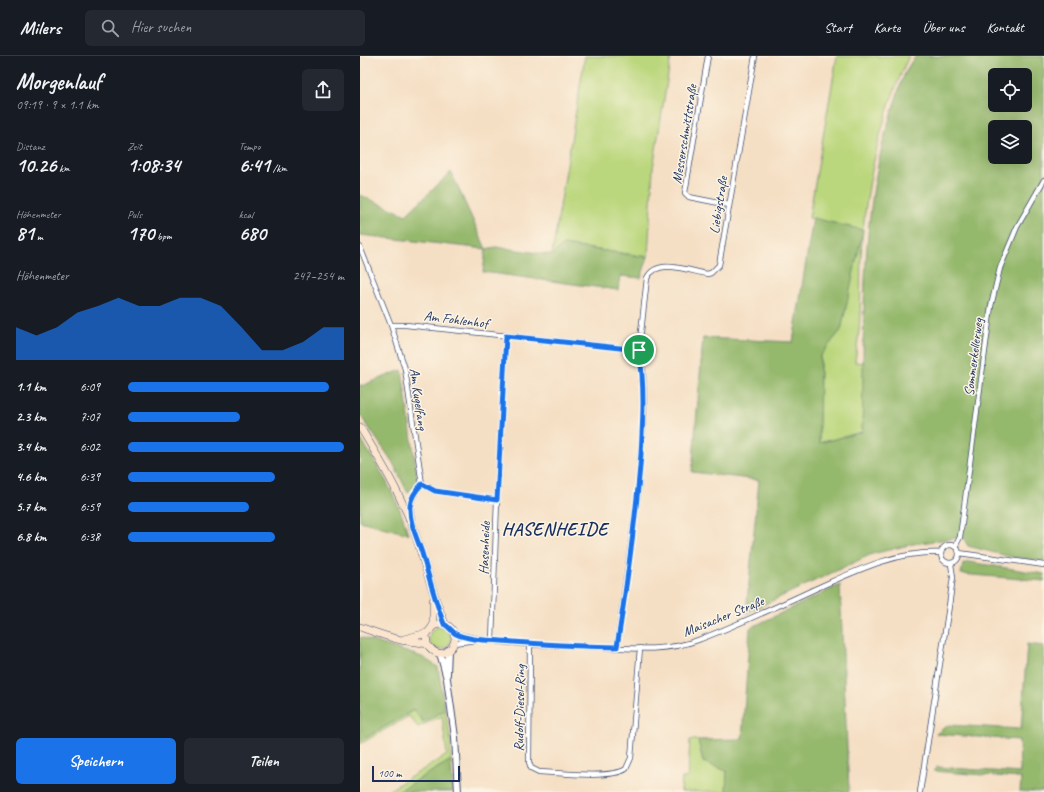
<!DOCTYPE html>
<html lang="de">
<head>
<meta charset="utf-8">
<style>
  body { margin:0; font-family:Caveat,sans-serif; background:#242831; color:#f1f3f6; height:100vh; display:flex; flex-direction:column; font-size:15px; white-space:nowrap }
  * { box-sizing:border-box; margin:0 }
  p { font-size:13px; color:#9ea1a6 }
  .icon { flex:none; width:22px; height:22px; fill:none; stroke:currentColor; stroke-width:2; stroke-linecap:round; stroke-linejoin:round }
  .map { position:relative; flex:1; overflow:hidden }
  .details { display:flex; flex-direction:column; background:#171b24; width:360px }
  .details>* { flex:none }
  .tools { position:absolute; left:628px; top:12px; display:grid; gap:8px }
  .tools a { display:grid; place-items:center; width:44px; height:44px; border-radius:6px; background:#171b24; box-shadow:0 4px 16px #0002; font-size:20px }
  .scale { position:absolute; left:12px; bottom:10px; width:88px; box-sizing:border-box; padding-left:4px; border:2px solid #1b2f5e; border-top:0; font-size:11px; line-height:14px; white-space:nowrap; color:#1b2f5e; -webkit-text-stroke:3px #fcf5e5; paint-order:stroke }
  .pin { position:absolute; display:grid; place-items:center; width:34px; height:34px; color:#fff; margin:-17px; border:2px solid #fff; border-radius:50%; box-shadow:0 1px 4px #0007 }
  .round { display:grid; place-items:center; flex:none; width:42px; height:42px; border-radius:6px; background:#242831 }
  .summary { display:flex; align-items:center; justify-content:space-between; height:68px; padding:0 16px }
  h1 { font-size:22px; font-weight:800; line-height:30px }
  .stats { display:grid; grid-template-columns:repeat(3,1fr); gap:6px; height:68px; padding:4px 16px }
  .stats div { display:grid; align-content:center }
  .stats b { font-size:20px; font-weight:800 }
  .stats small { font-size:11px; font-weight:400 }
  .stats p { font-size:11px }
  .chart { height:112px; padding:8px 16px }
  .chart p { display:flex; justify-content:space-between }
  .chart svg { width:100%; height:72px; margin-top:4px; fill:#1a73e8; opacity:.7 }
  .primary-button { display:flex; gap:8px; margin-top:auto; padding:8px 16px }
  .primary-button a { flex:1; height:46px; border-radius:6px; background:#1a73e8; color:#fff; font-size:16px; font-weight:800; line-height:46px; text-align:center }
  .primary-button a+a { background:#242831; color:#f1f3f6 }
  ul { padding:0 16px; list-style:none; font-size:13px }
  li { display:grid; grid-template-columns:64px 48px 1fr; align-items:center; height:30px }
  li i { height:10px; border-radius:5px; background:#1a73e8 }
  header { display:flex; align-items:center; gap:24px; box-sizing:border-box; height:56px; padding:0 20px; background:#171b24; border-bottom:1px solid #363941 }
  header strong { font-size:19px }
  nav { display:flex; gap:22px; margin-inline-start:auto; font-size:14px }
  .search { width:280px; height:36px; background:#242831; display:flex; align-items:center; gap:10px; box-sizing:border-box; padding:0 14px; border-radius:6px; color:#9ea1a6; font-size:15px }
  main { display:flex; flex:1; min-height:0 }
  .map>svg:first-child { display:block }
</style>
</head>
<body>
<header>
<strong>Milers</strong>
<div class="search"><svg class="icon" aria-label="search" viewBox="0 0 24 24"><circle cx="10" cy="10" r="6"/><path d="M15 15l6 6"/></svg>Hier suchen</div>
<nav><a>Start</a><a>Karte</a><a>Über uns</a><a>Kontakt</a></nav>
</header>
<main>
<section class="details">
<div class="summary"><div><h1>Morgenlauf</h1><p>09:19 · 9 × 1.1 km</p></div><a class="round"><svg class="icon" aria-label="share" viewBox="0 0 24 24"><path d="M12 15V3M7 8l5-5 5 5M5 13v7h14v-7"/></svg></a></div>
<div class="stats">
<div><p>Distanz</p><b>10.26<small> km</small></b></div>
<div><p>Zeit</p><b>1:08:34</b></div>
<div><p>Tempo</p><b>6:41<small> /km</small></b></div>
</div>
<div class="stats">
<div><p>Höhenmeter</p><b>81<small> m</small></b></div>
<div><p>Puls</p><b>170<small> bpm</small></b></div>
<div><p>kcal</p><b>680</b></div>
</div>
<div class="chart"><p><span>Höhenmeter</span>247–254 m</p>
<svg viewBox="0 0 160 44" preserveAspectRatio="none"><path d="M0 44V24L10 29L20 24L30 15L40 11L50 6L60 11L70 11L80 6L90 6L100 11L110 24L120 38L130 38L140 33L150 24L160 24V44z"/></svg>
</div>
<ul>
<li><b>1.1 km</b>6:09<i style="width:93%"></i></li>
<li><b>2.3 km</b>7:07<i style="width:52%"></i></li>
<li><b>3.4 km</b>6:02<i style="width:100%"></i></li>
<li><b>4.6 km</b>6:39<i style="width:68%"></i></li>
<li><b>5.7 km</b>6:59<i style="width:56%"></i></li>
<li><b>6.8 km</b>6:38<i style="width:68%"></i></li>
</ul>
<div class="primary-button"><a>Speichern</a><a>Teilen</a></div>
</section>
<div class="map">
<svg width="684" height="736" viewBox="0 0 684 736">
  <rect width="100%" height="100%" fill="#fcf5e5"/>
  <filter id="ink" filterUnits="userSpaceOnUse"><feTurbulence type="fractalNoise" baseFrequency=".025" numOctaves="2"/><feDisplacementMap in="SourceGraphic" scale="8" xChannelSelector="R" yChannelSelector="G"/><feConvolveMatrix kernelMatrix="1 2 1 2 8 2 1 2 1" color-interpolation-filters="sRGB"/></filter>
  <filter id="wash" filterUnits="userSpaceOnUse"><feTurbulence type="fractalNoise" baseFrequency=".012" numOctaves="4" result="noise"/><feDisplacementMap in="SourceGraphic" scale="16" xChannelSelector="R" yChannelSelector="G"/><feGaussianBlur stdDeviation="0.9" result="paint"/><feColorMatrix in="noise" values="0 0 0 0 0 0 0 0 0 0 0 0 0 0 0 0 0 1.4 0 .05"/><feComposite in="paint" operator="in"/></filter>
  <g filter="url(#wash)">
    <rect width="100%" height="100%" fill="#f5dfc4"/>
    <path fill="#bbd77d" stroke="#6b836e" d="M225,0h86l-18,112 -5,89 -85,-12 -11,10z
      M477,0h72c-26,55 -39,112 -46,173 -4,34 -1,69 -4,103 -1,10 -3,20 -4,30l9,1 -1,69 -44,11 1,-87 21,-26 21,-100 -53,-12z
      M69 582a11 11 0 1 1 22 0a11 11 0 1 1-22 0Z
      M54,654l9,12 22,-12 5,26 1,24 -54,32h-11l61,-37 -5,-39 -24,11 -9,-11 -49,28v-3z
      M330,684h8l5,22 24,9 -1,21h-45l1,-14h6z"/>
    <path fill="#94b86c" stroke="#587465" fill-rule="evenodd" d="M556,0h128v505l-33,-4 -43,-11 -5,-9 -50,7 -41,10 -126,59 13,-133 -67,-8 11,-134 90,4 20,-124 50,12 -22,100 -21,26 -1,87 43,-11c3,-108 -4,-222 32,-327 5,-16 10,-36 22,-49zM635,19h30v30h-30zM635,71h30v30h-30z
      M91,116l35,77 10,-2 56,8 11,-10 85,12 -7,21 -21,-2 -2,14 -135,-18 3,-23 -126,-14v-40l46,20z
      M42,314l16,112 -10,11 -16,-32 -32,-46v-31l1,2z
      M0,382c19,30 39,61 48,96l-48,-13z
      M609,506l75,12v7l-83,-7 2,-10z
      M480,529l9,207h-123l1,-21 -24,-9 -5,-22 44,-1 8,-111z
      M0,581l62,20 16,10 7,43 -22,12 -9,-12 -54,31z
      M667,588l17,2v146h-24l1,-14 -88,-7 4,-4 83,6 -1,-33 -83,-6 12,-9 73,4z
      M91,704l2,32h-56z"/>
  </g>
  <g filter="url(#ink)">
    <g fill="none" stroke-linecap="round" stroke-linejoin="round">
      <g stroke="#3c496d" stroke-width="6">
        <path id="minor" d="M348,0l-23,137 4,4 40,8
          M0,191l31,78 14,44 17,115 13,7 62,9
          M31,269h15l233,25
          M52,465l-2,-15 4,-12 8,-10
          M581 498a9 9 0 1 1 18 0a9 9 0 1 1-18 0Z
          M595,491l5,-10 31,-231 9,-38 17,-41 27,-47
          M599,497l85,12
          M94,577c40,12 85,11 126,13 38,1 82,8 118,-6 40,-15 80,-34 119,-52 41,-18 79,-37 124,-35
          M132,585l5,-141 9,-164
          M94,587l22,-3
          M170,588l-1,118 2,6 8,4c20,1 72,7 87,-3l5,-11 9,-110
          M257,591l21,-154 6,-83 -1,-38 -4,-22 8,-72c10,-21 42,-7 60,-4l4,-1 8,-8 36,-209
          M560,736l29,-186 4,-29 -2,-13"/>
      </g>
      <g stroke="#3c496d" stroke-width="8">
        <path id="tertiary" d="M80,597l7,26 8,58 3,55
          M87,618l1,-24"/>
      </g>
      <g stroke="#3c496d" stroke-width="8">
        <path id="secondary" d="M0,371c19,31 38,63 52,98 12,33 19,67 33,99
          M73,570v-25
          M0,571c14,5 27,10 41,13 8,2 18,1 25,4 4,2 6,8 12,9 12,2 22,-13 14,-23 -4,-7 -12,-7 -19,-4l-7,9 1,9
          M44,583l23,-6"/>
      </g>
      <use href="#minor" stroke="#fff" stroke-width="4.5"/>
      <use href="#tertiary" stroke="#fff" stroke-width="6"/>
      <use href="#secondary" stroke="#fbe5cf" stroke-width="7"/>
    </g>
  </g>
  <g fill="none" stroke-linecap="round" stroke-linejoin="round" filter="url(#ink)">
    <g stroke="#fff" stroke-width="8">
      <path id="route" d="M146,280l133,14c6,35 4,69 2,104 -5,64 -14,129 -24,193 -39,-1 -77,-3 -116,-6 -15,-1 -32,-1 -45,-7 -4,-2 -6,-7 -12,-10 -9,-23 -15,-47 -22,-71 -5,-15 -13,-31 -12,-47 1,-9 6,-16 12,-22l13,7 62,9z"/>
    </g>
    <use href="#route" stroke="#1a73e8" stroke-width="5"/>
  </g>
  <g text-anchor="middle" stroke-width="3" stroke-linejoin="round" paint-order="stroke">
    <g font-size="14" fill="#1b2f5e" stroke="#fcf5e5">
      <text transform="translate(324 78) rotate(-81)" y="5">Messerschmittstraße</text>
      <text transform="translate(358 149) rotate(-81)" y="5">Liebigstraße</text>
      <text transform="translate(96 263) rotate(7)" y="5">Am Fohlenhof</text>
      <text transform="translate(613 301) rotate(-83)" y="5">Sommerkellerweg</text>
      <text transform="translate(59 343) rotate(82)" y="5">Am Kugelfang</text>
      <text transform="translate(124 492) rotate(-88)" y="5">Hasenheide</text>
      <text transform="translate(363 560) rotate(-22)" y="5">Maisacher Straße</text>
      <text transform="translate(159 652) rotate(-89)" y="5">Rudolf-Diesel-Ring</text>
    </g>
    <g font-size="18" font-weight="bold" letter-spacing="1" fill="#1b2f5e" stroke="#fcf5e5">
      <text x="195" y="479">HASENHEIDE</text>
    </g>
  </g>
</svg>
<div class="tools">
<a><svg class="icon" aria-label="locate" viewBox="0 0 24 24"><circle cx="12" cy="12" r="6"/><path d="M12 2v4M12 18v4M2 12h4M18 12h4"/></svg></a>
<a><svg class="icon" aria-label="layers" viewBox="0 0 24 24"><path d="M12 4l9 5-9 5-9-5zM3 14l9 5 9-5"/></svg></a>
</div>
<div class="scale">100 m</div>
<div class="pin" style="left:279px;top:294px;background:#1e9e55"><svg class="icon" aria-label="arrive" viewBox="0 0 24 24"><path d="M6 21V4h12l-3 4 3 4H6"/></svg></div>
</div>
</main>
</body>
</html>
